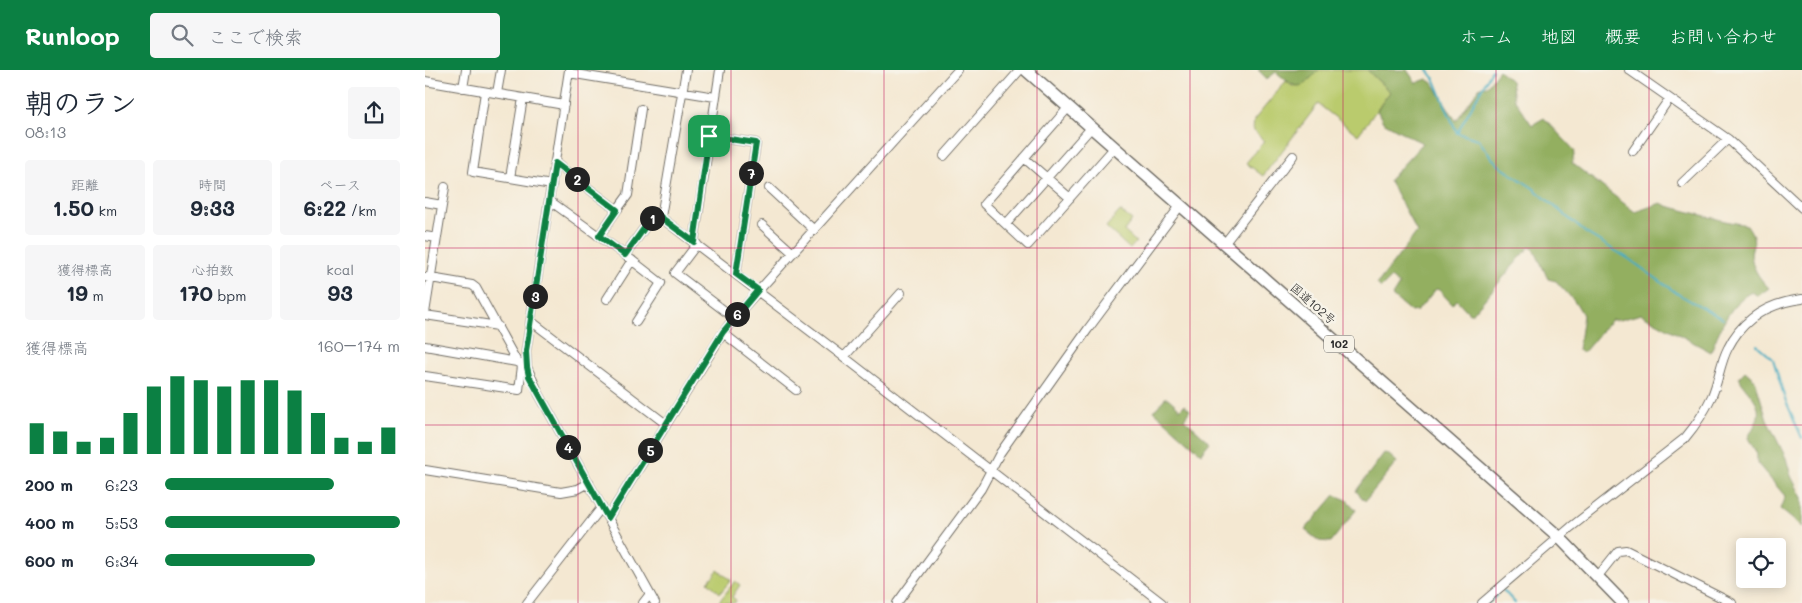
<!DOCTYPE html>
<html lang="ja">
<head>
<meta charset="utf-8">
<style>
  body { margin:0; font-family:Mali,"Klee One",sans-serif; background:#f6f6f7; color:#1f2937; height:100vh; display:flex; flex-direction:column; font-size:19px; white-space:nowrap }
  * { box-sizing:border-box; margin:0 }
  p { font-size:16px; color:#747a83 }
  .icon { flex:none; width:28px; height:28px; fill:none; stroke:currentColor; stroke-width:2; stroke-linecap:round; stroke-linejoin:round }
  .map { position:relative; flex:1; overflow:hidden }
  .details { display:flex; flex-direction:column; background:#fff; width:425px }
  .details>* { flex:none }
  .controls { position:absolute; left:1311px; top:468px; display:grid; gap:10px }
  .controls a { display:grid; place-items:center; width:50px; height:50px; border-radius:5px; background:#fff; box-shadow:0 2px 12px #0003; font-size:25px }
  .pin { position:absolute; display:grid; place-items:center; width:42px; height:42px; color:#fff; margin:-21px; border-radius:10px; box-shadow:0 2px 8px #0006 }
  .km { position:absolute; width:25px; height:25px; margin:-12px; border-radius:50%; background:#222; color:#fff; font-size:14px; line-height:25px; text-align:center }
  .round { display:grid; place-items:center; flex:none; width:52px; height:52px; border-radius:5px; background:#f6f6f7 }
  .headline { display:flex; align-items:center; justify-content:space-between; height:85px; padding:0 25px }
  h1 { font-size:28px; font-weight:700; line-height:38px }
  .metrics { display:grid; grid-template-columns:repeat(3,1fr); gap:8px; height:85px; padding:5px 25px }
  .metrics div { display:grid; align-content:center; border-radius:5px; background:#f6f6f7; text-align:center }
  .metrics b { font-size:21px; font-weight:700 }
  .metrics small { font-size:14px; font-weight:400 }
  .metrics p { font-size:14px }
  .chart { height:140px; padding:10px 25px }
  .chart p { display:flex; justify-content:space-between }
  .chart svg { width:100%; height:90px; margin-top:5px; stroke:#0b8043; stroke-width:6 }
  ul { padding:0 25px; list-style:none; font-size:16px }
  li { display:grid; grid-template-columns:80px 60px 1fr; align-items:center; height:38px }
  li i { height:12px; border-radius:6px; background:#0b8043 }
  header { display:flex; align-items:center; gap:30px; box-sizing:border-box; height:70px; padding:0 25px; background:#0b8043; color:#fff }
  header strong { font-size:24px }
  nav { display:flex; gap:28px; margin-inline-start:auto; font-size:18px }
  .search { width:350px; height:45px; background:#f6f6f7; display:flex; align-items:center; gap:12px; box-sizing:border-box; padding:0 18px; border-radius:5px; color:#747a83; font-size:19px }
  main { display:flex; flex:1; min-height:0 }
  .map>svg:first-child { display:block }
</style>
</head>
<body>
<header>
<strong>Runloop</strong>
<div class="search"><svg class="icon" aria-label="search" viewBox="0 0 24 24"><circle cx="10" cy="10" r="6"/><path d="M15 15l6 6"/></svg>ここで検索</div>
<nav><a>ホーム</a><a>地図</a><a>概要</a><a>お問い合わせ</a></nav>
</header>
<main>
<section class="details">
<div class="headline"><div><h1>朝のラン</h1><p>08:13</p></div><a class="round"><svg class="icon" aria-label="share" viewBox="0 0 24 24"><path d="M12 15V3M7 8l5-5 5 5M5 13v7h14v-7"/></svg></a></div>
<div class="metrics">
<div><p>距離</p><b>1.50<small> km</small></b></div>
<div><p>時間</p><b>9:33</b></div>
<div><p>ペース</p><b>6:22<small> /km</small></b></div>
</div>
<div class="metrics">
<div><p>獲得標高</p><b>19<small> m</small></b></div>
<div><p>心拍数</p><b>170<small> bpm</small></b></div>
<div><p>kcal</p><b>93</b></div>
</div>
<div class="chart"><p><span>獲得標高</span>160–174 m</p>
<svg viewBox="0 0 160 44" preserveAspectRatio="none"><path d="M5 44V29M15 44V33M25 44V38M35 44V36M45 44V24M55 44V11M65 44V6M75 44V8M85 44V11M95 44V8M105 44V8M115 44V13M125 44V24M135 44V36M145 44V38M155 44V31"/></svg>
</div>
<ul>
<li><b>200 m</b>6:23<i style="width:72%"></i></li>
<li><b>400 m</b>5:53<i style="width:100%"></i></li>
<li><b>600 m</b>6:34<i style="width:64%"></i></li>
</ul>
</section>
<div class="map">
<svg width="1377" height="533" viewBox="0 0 1377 533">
  <rect width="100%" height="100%" fill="#f7f3e8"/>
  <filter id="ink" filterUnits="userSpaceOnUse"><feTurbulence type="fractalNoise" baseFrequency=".02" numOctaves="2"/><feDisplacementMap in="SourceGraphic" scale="10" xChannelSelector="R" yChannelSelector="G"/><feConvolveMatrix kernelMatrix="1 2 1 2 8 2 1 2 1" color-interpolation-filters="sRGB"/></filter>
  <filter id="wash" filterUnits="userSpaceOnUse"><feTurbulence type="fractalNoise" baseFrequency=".0096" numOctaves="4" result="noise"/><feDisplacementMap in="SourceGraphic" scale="20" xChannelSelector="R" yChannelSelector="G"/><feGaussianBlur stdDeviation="1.12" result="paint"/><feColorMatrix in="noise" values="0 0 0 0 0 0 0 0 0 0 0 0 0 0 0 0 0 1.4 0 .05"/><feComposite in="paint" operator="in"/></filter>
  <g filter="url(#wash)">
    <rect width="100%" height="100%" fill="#f4e8d2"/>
    <path fill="#bacb6d" stroke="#727b4c" d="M894,0h48l23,22 -32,43 -40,-31 -55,72 -17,-13 18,-22 -11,-11 1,-10 32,-39 6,5 13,-2z
      M695,141l12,9 -8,11 12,11 -6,7 -24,-22z
      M293,500l13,10 -11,13 -12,-11z
      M310,511l5,4 -8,12 4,3 -1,3h-17z"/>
    <path fill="#93af60" stroke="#5f6d46" d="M833,0h61c-21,21 -20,21 -43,2l-9,7z
      M942,0h40l9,13 11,-4 6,4 23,38 24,-34 7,-1 12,-16 12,11 3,18 18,26 12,-7 31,33 -3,12 63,49 26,-9 6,3 58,15 22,4c14,20 1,20 5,35 2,11 9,20 17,28l-11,8 -6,-4c-20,8 -34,40 -41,60l-70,-38 -21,6h-9l-27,32h-3l-3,-2 5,-35 -7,-12 -20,-22 -8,-2 -14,-30 -5,-2 -56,66h-4l-12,-13 -5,4 -13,-14 -3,-1 -19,22 -6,1 -19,-16 7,-11 -8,-7 -10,10 -4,-4 40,-52 -28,-52 34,-37 -11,-5 -29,-16 -6,-12 13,-18z
      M1320,301l10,9 12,40 19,38 5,18 11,22v29l-22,-18 5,-13 -28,-33v-9l-9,-16c3,-7 9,-15 10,-22 3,-17 -14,-25 -19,-39z
      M740,328h3l12,11 4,-4 6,5 -6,9 26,23 -9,11 -47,-42z
      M959,383l4,1 9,8 -32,39 -9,-10z
      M910,425l12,5 9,10 -25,32 -12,-1 -14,-11z"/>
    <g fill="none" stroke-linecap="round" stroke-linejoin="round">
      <path stroke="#44adc3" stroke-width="2" d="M1003,0l6,8 23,55 21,6 13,18 10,10 32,21 53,45 43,26 49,35 45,25
        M1032,63l35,-63
        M1332,275l16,14 12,40 17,39
        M1078,520l12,13
        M1063,533l9,-8"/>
    </g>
  </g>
  <g filter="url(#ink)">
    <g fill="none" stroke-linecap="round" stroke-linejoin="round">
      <g stroke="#716d65" stroke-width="10">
        <path id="minor" d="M144,0l-43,281 1,16 12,27 116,209
          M1204,0l99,69 74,69
          M144,3l146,24
          M0,11l139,24
          M38,18l3,-18
          M60,22l-12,80 79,13
          M72,23l4,-23
          M643,38l-84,96 44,41 86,-97
          M284,66l47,7 -20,131
          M1208,81l36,-52
          M519,86l76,-86
          M599,88l46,40
          M130,93l62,47 11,-15 13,-86
          M85,108l13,-80
          M1257,113l46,-44
          M344,118l45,42
          M125,131l75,54 30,-42 189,144 318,246
          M0,132l17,3
          M236,147l25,-147
          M581,154l85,-96
          M337,155l31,28
          M0,166l12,2
          M174,166l18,-26
          M269,172l26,-172
          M272,174l-22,29 59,45
          M799,174l69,-88
          M200,185l36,28 -25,39
          M0,207l47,8 4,3 41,74 10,5
          M182,229l25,-39
          M0,243l20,-126
          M0,245l73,11
          M106,251l135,103
          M298,263l73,57
          M0,276l92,16
          M419,287l57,-64
          M0,306l94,14 3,-24
          M0,400l136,22 17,-3 11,-6
          M183,448l115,-185 11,-15 224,-248
          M1173,506l20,-25 8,-1 106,53
          M102,533l75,-96
          M218,533l7,-9
          M472,533l84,-114 19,-36 88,-124 92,-123
          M1057,533l89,-76 114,-89c11,-13 20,-27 27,-42 7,-16 8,-33 16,-48 15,-30 42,-45 74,-49"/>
      </g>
      <g stroke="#716d65" stroke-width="14">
        <path id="highway" d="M601,0l533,467 64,66"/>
      </g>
      <use href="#minor" stroke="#fff" stroke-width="8"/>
      <use href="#highway" stroke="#fff" stroke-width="11"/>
    </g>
  </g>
  <g fill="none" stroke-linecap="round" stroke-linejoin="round" filter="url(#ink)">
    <g stroke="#fff" stroke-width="10">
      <path id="route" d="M284,66l47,7 -20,131 22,16 -35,42 -115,186 -79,-142 -2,-9 -1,-16 29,-188 62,47 -18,26 26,19 30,-42 39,29z"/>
    </g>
    <use href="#route" stroke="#0b8043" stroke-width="6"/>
  </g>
  <path fill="none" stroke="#c2185b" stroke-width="1" stroke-opacity="0.55" d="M153,0v533M306,0v533M459,0v533M612,0v533M765,0v533M918,0v533M1071,0v533M1224,0v533M0,178h1377M0,355h1377"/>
  <g text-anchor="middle" stroke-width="5" stroke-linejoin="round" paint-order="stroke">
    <rect fill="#f7f3e8" stroke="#686764" stroke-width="1" x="899" y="265.5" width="30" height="17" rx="4"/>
    <g font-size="11" font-weight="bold" fill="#2b2b2b">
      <text x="914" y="278">102</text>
    </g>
    <g font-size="12" fill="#2b2b2b" stroke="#f7f3e8">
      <text transform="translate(888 234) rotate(41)" y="4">国道102号</text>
    </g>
  </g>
</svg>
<div class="controls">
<a><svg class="icon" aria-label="locate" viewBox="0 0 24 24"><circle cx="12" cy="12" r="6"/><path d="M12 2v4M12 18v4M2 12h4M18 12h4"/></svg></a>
</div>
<div class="pin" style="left:284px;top:66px;background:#1e9e55"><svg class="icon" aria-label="arrive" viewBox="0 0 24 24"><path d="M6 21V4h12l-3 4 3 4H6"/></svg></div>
<b class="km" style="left:227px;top:148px">1</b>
<b class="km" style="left:152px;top:109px">2</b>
<b class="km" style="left:110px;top:226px">3</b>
<b class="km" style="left:143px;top:377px">4</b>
<b class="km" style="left:225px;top:380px">5</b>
<b class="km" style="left:312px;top:244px">6</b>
<b class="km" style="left:326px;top:103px">7</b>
</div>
</main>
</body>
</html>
